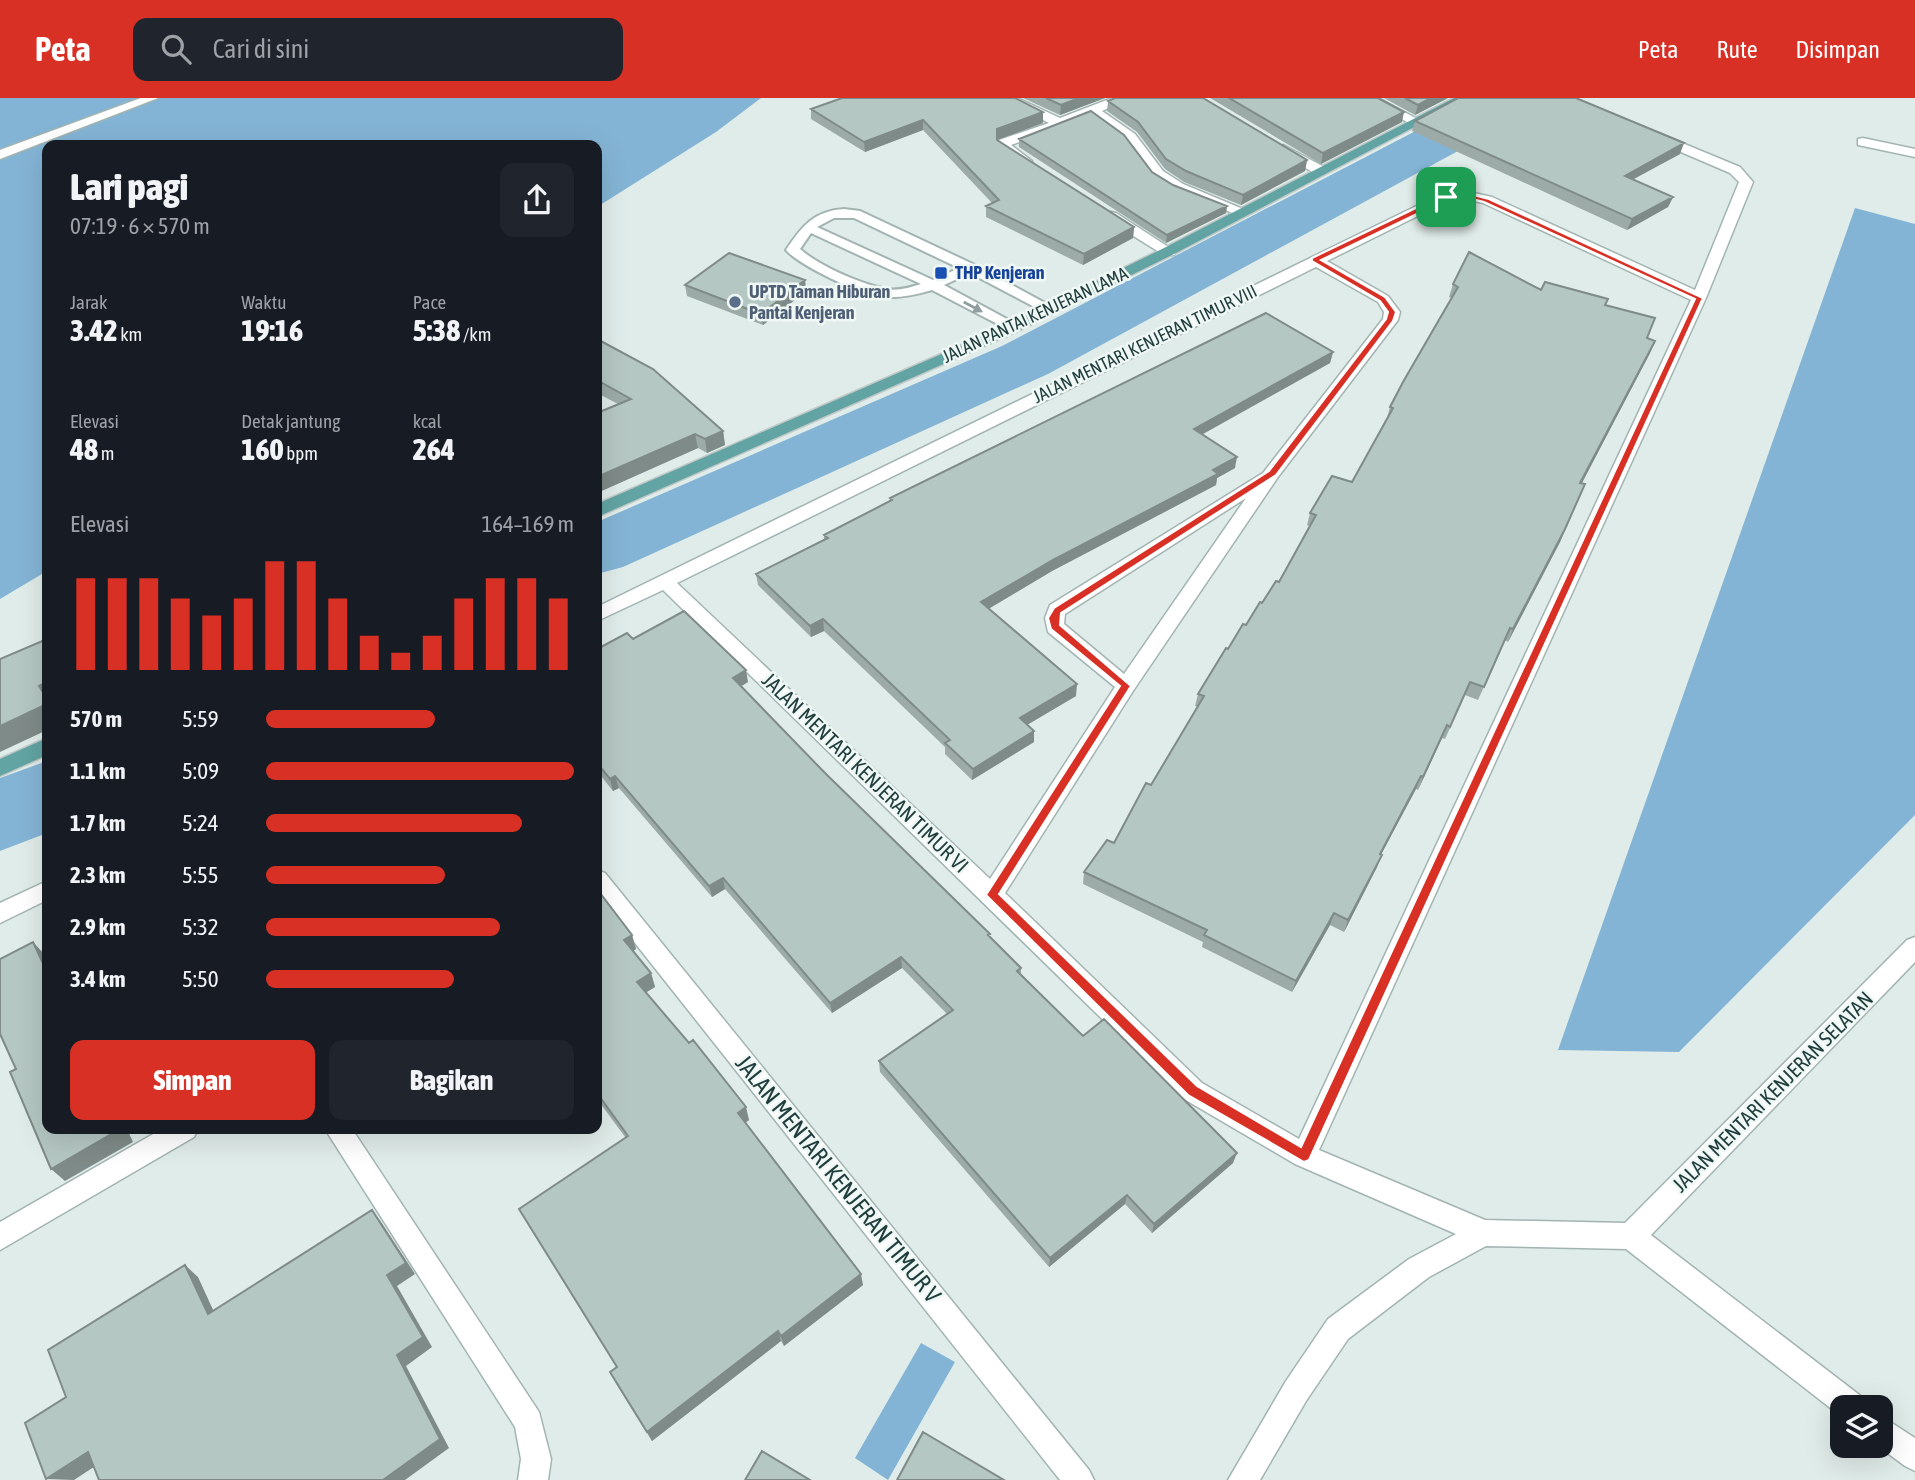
<!DOCTYPE html>
<html lang="id">
<head>
<meta charset="utf-8">
<style>
  body { margin:0; font-family:"Asap Condensed",sans-serif; background:#20242c; color:#f1f3f6; height:100vh; display:flex; flex-direction:column; font-size:26px; white-space:nowrap }
  * { box-sizing:border-box; margin:0 }
  p { font-size:23px; color:#9ea1a6 }
  .icon { flex:none; width:38px; height:38px; fill:none; stroke:currentColor; stroke-width:2; stroke-linecap:round; stroke-linejoin:round }
  .map { position:relative; flex:1; overflow:hidden }
  .details { position:absolute; left:42px; top:42px; width:560px; height:994px; display:flex; flex-direction:column; background:#171b24; border-radius:14px; box-shadow:0 7px 28px #0002 }
  .details>* { flex:none }
  .tools { position:absolute; left:1830px; top:1297px; display:grid; gap:14px }
  .tools a { display:grid; place-items:center; width:63px; height:63px; border-radius:14px; background:#171b24; box-shadow:0 7px 28px #0002; font-size:35px }
  .pin { position:absolute; display:grid; place-items:center; width:60px; height:60px; color:#fff; margin:-30px; border-radius:14px; box-shadow:0 4px 10px #0006 }
  .round { display:grid; place-items:center; flex:none; width:74px; height:74px; border-radius:14px; background:#20242c }
  .head { display:flex; align-items:center; justify-content:space-between; height:119px; padding:0 28px }
  h1 { font-size:38px; font-weight:800; line-height:52px }
  .stats { display:grid; grid-template-columns:repeat(3,1fr); gap:10px; height:119px; padding:7px 28px }
  .stats div { display:grid; align-content:center }
  .stats b { font-size:30px; font-weight:800 }
  .stats small { font-size:19px; font-weight:400 }
  .stats p { font-size:19px }
  .chart { height:196px; padding:14px 28px }
  .chart p { display:flex; justify-content:space-between }
  .chart svg { width:100%; height:126px; margin-top:7px; stroke:#d93025; stroke-width:6 }
  .primary-button { display:flex; gap:14px; margin-top:auto; padding:14px 28px }
  .primary-button a { flex:1; height:80px; border-radius:14px; background:#d93025; color:#fff; font-size:28px; font-weight:800; line-height:80px; text-align:center }
  .primary-button a+a { background:#20242c; color:#f1f3f6 }
  ul { padding:0 28px; list-style:none; font-size:23px }
  li { display:grid; grid-template-columns:112px 84px 1fr; align-items:center; height:52px }
  li i { height:18px; border-radius:9px; background:#d93025 }
  header { display:flex; align-items:center; gap:42px; box-sizing:border-box; height:98px; padding:0 35px; background:#d93025; color:#fff }
  header strong { font-size:33px }
  nav { display:flex; gap:38px; margin-inline-start:auto; font-size:24px }
  .search { width:490px; height:63px; background:#20242c; display:flex; align-items:center; gap:18px; box-sizing:border-box; padding:0 24px; border-radius:14px; color:#9ea1a6; font-size:26px }
  .map>svg:first-child { display:block }
</style>
</head>
<body>
<header>
<strong>Peta</strong>
<div class="search"><svg class="icon" aria-label="search" viewBox="0 0 24 24"><circle cx="10" cy="10" r="6"/><path d="M15 15l6 6"/></svg>Cari di sini</div>
<nav><a>Peta</a><a>Rute</a><a>Disimpan</a></nav>
</header>
<div class="map">
<svg width="1915" height="1382" viewBox="0 0 1915 1382">
  <rect width="100%" height="100%" fill="#e0ece9"/>
  <path fill="#84b4d5" d="M0,0h761l-45,34 -119,75v-62h-550v426l-47,28z
    M1855,110l60,16v591l-236,237 -121,-2z
    M921,1245l34,19 -67,118 -33,-22z"/>
  <g fill="none" stroke-linecap="round" stroke-linejoin="round">
    <path fill="#84b4d5" fill-rule="evenodd" d="M1479,0h63l-7,11 -487,265 -425,193 -26,7v-52l405,-176z
      M47,663v72l-47,18v-73z"/>
    <g stroke="#a2b4b2" stroke-width="4">
      <path id="service" d="M844,111l16,2 115,54 83,45 -7,4 -5,-1 -76,-40 -26,12 74,40 2,3 -7,4 -81,-42c-17,5 -31,8 -49,7 -20,-1 -83,-31 -97,-47 16,-24 28,-39 58,-41zM854,120l105,50 -26,12 -116,-53 17,-9zM811,135l110,51c-12,4 -27,8 -39,4 -24,-5 -64,-23 -82,-39z"/>
    </g>
    <g stroke="#a2b4b2" stroke-width="3">
      <path id="minor" d="M1001,0h16l43,20 52,-20h17l-27,13 33,23 28,37 20,13 67,28 -2,3h-10l-65,-25 -20,-13 -28,-37 -34,-25 -80,30 21,16 -7,4c-10,-3 -23,-12 -27,-22l1,-3 50,-17z
        M1362,0h16l45,24 -6,4 -4,-1z
        M1658,35l82,34 13,15 -47,116 -387,852 166,70 140,3 282,-283 8,-3v25l-264,273 211,162 4,10h-23l-1,10 -216,-168 -140,-3 -57,31 -81,62 -42,62 -46,79h-32l58,-99 42,-62 81,-60 47,-25 -161,-70 -111,-65 -521,-509 -66,31v-14l844,-413 20,-4 31,7 203,93 44,-108 -9,-9 -77,-33 -1,-3zM1461,100l22,5 208,97 -392,839 -97,-56 -197,-190 128,-202 145,-214 120,-157 2,-8 -12,-16 -61,-35 123,-61zM1316,169l62,35 6,10 -1,7 -120,154 -213,132 -5,13 3,14 67,55 -125,192 -313,-296zM1246,400l-122,176 -60,-50 1,-10z
        M1863,40l52,11v8l-57,-12v-6z
        M1283,47l43,23 2,3 -7,4 -5,-1 -38,-22 -2,-3z
        M1111,114l5,1 60,39 -2,3h-10l-58,-36v-6z
        M597,772l8,3 484,597 5,10h-34l-463,-585z
        M47,783v19l-47,23v-20z
        M162,1031h36l-4,8 -194,113v-28z
        M325,1031h27l187,283 12,47 -3,21h-30l3,-21 -6,-32z
        M1881,1318l34,22v33l-10,-5 -27,-20h3z"/>
    </g>
    <g stroke="#a2b4b2" stroke-width="3">
      <path id="tertiary" d="M141,0h17l-158,61v-9z"/>
    </g>
    <g stroke="#c0c9c8" stroke-width="3">
      <path id="primary" d="M1454,0h15l-293,155 -158,78 -421,186v-13l411,-179 158,-78z
        M47,640v17l-47,21v-17z"/>
    </g>
    <use href="#service" fill="#fff" fill-rule="evenodd"/>
    <use href="#minor" fill="#fff" fill-rule="evenodd"/>
    <use href="#tertiary" fill="#fff" fill-rule="evenodd"/>
    <use href="#primary" fill="#61a4a3" fill-rule="evenodd"/>
  </g>
  <path fill="#9caba8" d="M1023,0h82l-45,17z
    M1210,0h168l24,24 -81,42z
    M1384,0h64l-33,17z
    M1108,3l199,59 -2,11 -64,34 -57,-23 -19,-13 -28,-37 -30,-21z
    M811,11l232,3v11l-46,17 137,87 -1,11 -50,27 -97,-48v-11l6,-3 -69,-73 -58,22 -54,-33z
    M1415,23l265,33 -47,25 40,18 -5,10 -41,23 -215,-99z
    M1019,41l133,33 21,13 54,21 -1,7 -60,30 -147,-96z
    M805,182l1,11 -43,34 -76,-29 -2,-11z
    M1453,186l88,6 65,15 41,33 3,15 -68,130 -22,59 -52,100 -3,-2 -27,60 -13,-5 -20,44 -3,-1 -24,52 -2,-1 -35,65 -4,13 -33,65 -14,-7 -38,67 -90,-45 1,-5 -120,-58 1,-12 30,-29 37,-58 47,-78 -3,-1 3,-12 30,-45 51,-67 30,-56 -2,-1 3,-12 42,-31 35,-64 3,-11 62,-109 -3,-1z
    M597,241l126,92 2,14 -18,8 -9,-5 -101,45v-80l21,-9 -21,-11z
    M1333,254l-3,11 -127,71 32,34 -18,10 -1,7 -164,86 -64,38 88,87 -49,29 7,17 -62,38 -27,-26v-7l-121,-116 -13,6 -53,-52 -2,-11 68,-34v-5l66,-34v-3z
    M633,541l115,43 -7,4 84,87 196,195v6l62,62 150,127 -81,70 -27,-29 -76,63 -169,-195 -1,-11 68,-47 -45,-46 -70,45 -107,-124 -13,8 -93,-109 -6,3 -16,-20v-122z
    M597,791l35,46 4,14 -3,2 18,22 4,14 -9,5 103,128 -4,3 118,162 -79,61 -3,-5 -129,100 -37,-59 10,-245 -28,-38z"/>
  <path fill="#7f8b88" d="M1079,0h26l-45,17 1,-10z
    M1431,0h17l-33,17 3,-10z
    M1043,14v11l-46,17v-11z
    M1404,14l-2,10 -81,42 2,-11z
    M923,22v10l-58,22 -1,-10z
    M1684,45l-4,11 -59,32 4,-10z
    M1307,62l-2,11 -64,34 2,-10z
    M1673,99l-5,10 -41,23 5,-11z
    M1227,108l-1,7 -60,30 1,-8z
    M1134,129l-1,11 -50,27 1,-11z
    M805,182l1,11 -43,34 -2,-11z
    M1655,243l-5,12 -75,143 5,-13z
    M1333,254l-3,11 -138,77 2,-11z
    M723,333l2,14 -18,8 -2,-14z
    M695,336l3,14 -101,45v-16z
    M1237,359l-2,11 -18,10 -1,7 -164,86 -72,43 1,-12 72,-42z
    M1585,386l-25,58 -52,100 5,-13z
    M823,521l1,12 -13,6 -1,-11z
    M746,572l2,12 -13,8 -2,-12z
    M47,584v17l-8,-13z
    M1077,586l-1,12 -56,33v-11z
    M47,606v26l-47,22v-26z
    M1447,627l-5,13 -24,52 5,-13z
    M1034,633v11l-62,38 1,-11z
    M615,678l4,12 -6,3 -3,-12z
    M1421,678l-5,13 -41,77 5,-12z
    M1382,757l-5,12 -33,65 4,-12z
    M723,780l2,11 -13,8 -3,-11z
    M1334,815l-4,12 -38,67 4,-11z
    M632,837l4,14 -7,5 -5,-14z
    M33,844l13,14 1,3v13z
    M901,859l1,11 -70,45 -2,-10z
    M651,875l4,14 -13,8 -5,-13z
    M746,1009l3,13 -8,6 -3,-13z
    M120,1031h7l6,13 -68,39 -14,-12z
    M1237,1055l-4,10 -81,70 2,-9z
    M1127,1097l-2,9 -76,63 1,-9z
    M372,1112l9,12 34,52 -18,12 35,61 -26,19 43,82 -44,32h-22l14,-125z
    M185,1167l13,12 22,48 -12,-11z
    M861,1176l2,11 -79,61 -3,-10z
    M778,1233l3,10 -129,100 -5,-9z
    M88,1354l15,9 -29,19 -28,-1z"/>
  <path fill="#b5c7c3" stroke="#7f8b88" stroke-width="2" d="M842,0h173l28,14 -46,17v11l137,87 -50,27 -98,-48 13,-6 -76,-80 -59,22 -53,-33z
    M1046,0h33l-18,7z
    M1115,0h88l104,62 -64,35 -57,-24 -20,-12 -28,-37 -30,-21z
    M1229,0h149l26,14 -81,41z
    M1405,0h26l-13,7z
    M1458,0h118l108,45 -59,33 48,21 -41,22 -217,-98z
    M1091,13l33,24 28,37 21,13 54,21 -60,29 -148,-96z
    M1469,154l72,38 4,-8 63,17 -3,6 50,13 -8,20 8,3 -75,142 5,1 -20,45 -52,100 -3,-1 -26,59 -14,-5 -20,45 -3,-2 -24,52 -2,-1 -41,78 2,1 -34,65 -14,-7 -38,68 -92,-46 3,-5 -123,-58 23,-32 7,3 32,-60 5,2 53,-89 -6,-2 28,-46 2,1 15,-25 3,1 14,-23 2,1 14,-22 3,1 37,-67 -6,-2 22,-37 20,6 41,-74 -3,-1 13,-25 55,-95 -5,-3z
    M729,155l76,27 -44,34 -76,-29z
    M1266,215l67,39 -139,77 43,28 -24,13 5,4 -165,86 -72,42 96,82 -57,34 14,13 -61,38 -28,-26 5,-3 -127,-121 -13,7 -54,-52 72,-36 -4,-3 68,-35 -2,-2z
    M597,241l56,30 70,62 -18,8 -10,-5 -98,43v-64l34,-14 -34,-19z
    M684,513l62,59 -13,8 92,95 165,161 -2,1 33,33 -4,3 66,65 21,-17 133,134 -83,71 -27,-29 -77,63 -171,-197 74,-51 -52,-53 -71,46 -107,-125 -14,8 -94,-110 -5,3 -13,-16v-114l30,-16 6,6z
    M47,541v43l-8,4 8,13v5l-47,22v-67z
    M597,791l35,46 -8,5 27,33 -14,9 52,61 4,-3 53,67 -8,6 123,161 -80,62 -3,-5 -131,101 -37,-60 7,-5 -98,-158 109,-73 -31,-43z
    M33,844l14,30v157h73l-69,40 -41,-97 6,-3 -16,-35v-75z
    M372,1112l34,53 -19,12 36,62 -26,18 43,84 -57,41h-284l-11,-28 -42,27 -21,-56 41,-26 -18,-47 137,-85 23,49z
    M923,1334l81,48h-107z
    M762,1353l48,29h-65z"/>
  <defs><path id="oneway-solid" d="M-6-.8H1V-3.2L6.5 0L1 3.2V.8H-6Z" transform="scale(1.75)"/></defs>
  <use fill="#8f9e9e" href="#oneway-solid" transform="translate(973 209) rotate(28)"/>
  <path fill="#d93025" stroke="#fff" stroke-width="2" fill-rule="evenodd" d="M1461,94l28,7 214,99 -394,862 -5,2 -116,-67 -202,-200 134,-209 -69,-57 -3,-11 6,-10 215,-137 117,-152 2,-7 -8,-11 -68,-40v-3l131,-63zM1461,98l23,6 211,97 -394,848 -104,-61 -198,-192 132,-208 -71,-61 1,-12 215,-138 117,-154 3,-9 -11,-15 -64,-37 127,-61z"/>
  <rect fill="#1a4fb4" stroke="#f0f8f6" stroke-width="2.5" x="934" y="168" width="14" height="14" rx="3.5"/>
  <circle fill="#5c6f8a" stroke="#f0f8f6" stroke-width="2.5" cx="735" cy="204" r="7"/>
  <g text-anchor="middle" stroke-width="5" stroke-linejoin="round" paint-order="stroke">
    <g font-size="18" font-weight="bold" fill="#164399" stroke="#f0f8f6" text-anchor="start">
      <text x="955" y="181">THP Kenjeran</text>
    </g>
    <g font-size="18" font-weight="bold" fill="#4e5e75" stroke="#f0f8f6" text-anchor="start">
      <text x="749" y="200">UPTD Taman Hiburan<tspan x="749" dy="21">Pantai Kenjeran</tspan></text>
    </g>
    <g font-size="18" fill="#1f3d3c" stroke="#f0f8f6">
      <text transform="translate(1035 217) rotate(-25)" y="6">JALAN PANTAI KENJERAN LAMA</text>
      <text transform="translate(1145 246) rotate(-26)" y="6">JALAN MENTARI KENJERAN TIMUR VIII</text>
    </g>
    <g font-size="21" fill="#1f3d3c" stroke="#f0f8f6">
      <text transform="translate(865 675) rotate(44)" y="7">JALAN MENTARI KENJERAN TIMUR VI</text>
      <text transform="translate(1773 994) rotate(-45)" y="7">JALAN MENTARI KENJERAN SELATAN</text>
    </g>
    <g font-size="24" fill="#1f3d3c" stroke="#f0f8f6">
      <text transform="translate(838 1081) rotate(51)" y="8">JALAN MENTARI KENJERAN TIMUR V</text>
    </g>
  </g>
</svg>
<div class="tools">
<a><svg class="icon" aria-label="layers" viewBox="0 0 24 24"><path d="M12 4l9 5-9 5-9-5zM3 14l9 5 9-5"/></svg></a>
</div>
<div class="pin" style="left:1446px;top:99px;background:#1e9e55"><svg class="icon" aria-label="arrive" viewBox="0 0 24 24"><path d="M6 21V4h12l-3 4 3 4H6"/></svg></div>
<section class="details">
<div class="head"><div><h1>Lari pagi</h1><p>07:19 · 6 × 570 m</p></div><a class="round"><svg class="icon" aria-label="share" viewBox="0 0 24 24"><path d="M12 15V3M7 8l5-5 5 5M5 13v7h14v-7"/></svg></a></div>
<div class="stats">
<div><p>Jarak</p><b>3.42<small> km</small></b></div>
<div><p>Waktu</p><b>19:16</b></div>
<div><p>Pace</p><b>5:38<small> /km</small></b></div>
</div>
<div class="stats">
<div><p>Elevasi</p><b>48<small> m</small></b></div>
<div><p>Detak jantung</p><b>160<small> bpm</small></b></div>
<div><p>kcal</p><b>264</b></div>
</div>
<div class="chart"><p><span>Elevasi</span>164–169 m</p>
<svg viewBox="0 0 160 44" preserveAspectRatio="none"><path d="M5 44V12M15 44V12M25 44V12M35 44V19M45 44V25M55 44V19M65 44V6M75 44V6M85 44V19M95 44V32M105 44V38M115 44V32M125 44V19M135 44V12M145 44V12M155 44V19"/></svg>
</div>
<ul>
<li><b>570 m</b>5:59<i style="width:55%"></i></li>
<li><b>1.1 km</b>5:09<i style="width:100%"></i></li>
<li><b>1.7 km</b>5:24<i style="width:83%"></i></li>
<li><b>2.3 km</b>5:55<i style="width:58%"></i></li>
<li><b>2.9 km</b>5:32<i style="width:76%"></i></li>
<li><b>3.4 km</b>5:50<i style="width:61%"></i></li>
</ul>
<div class="primary-button"><a>Simpan</a><a>Bagikan</a></div>
</section>
</div>
</body>
</html>
